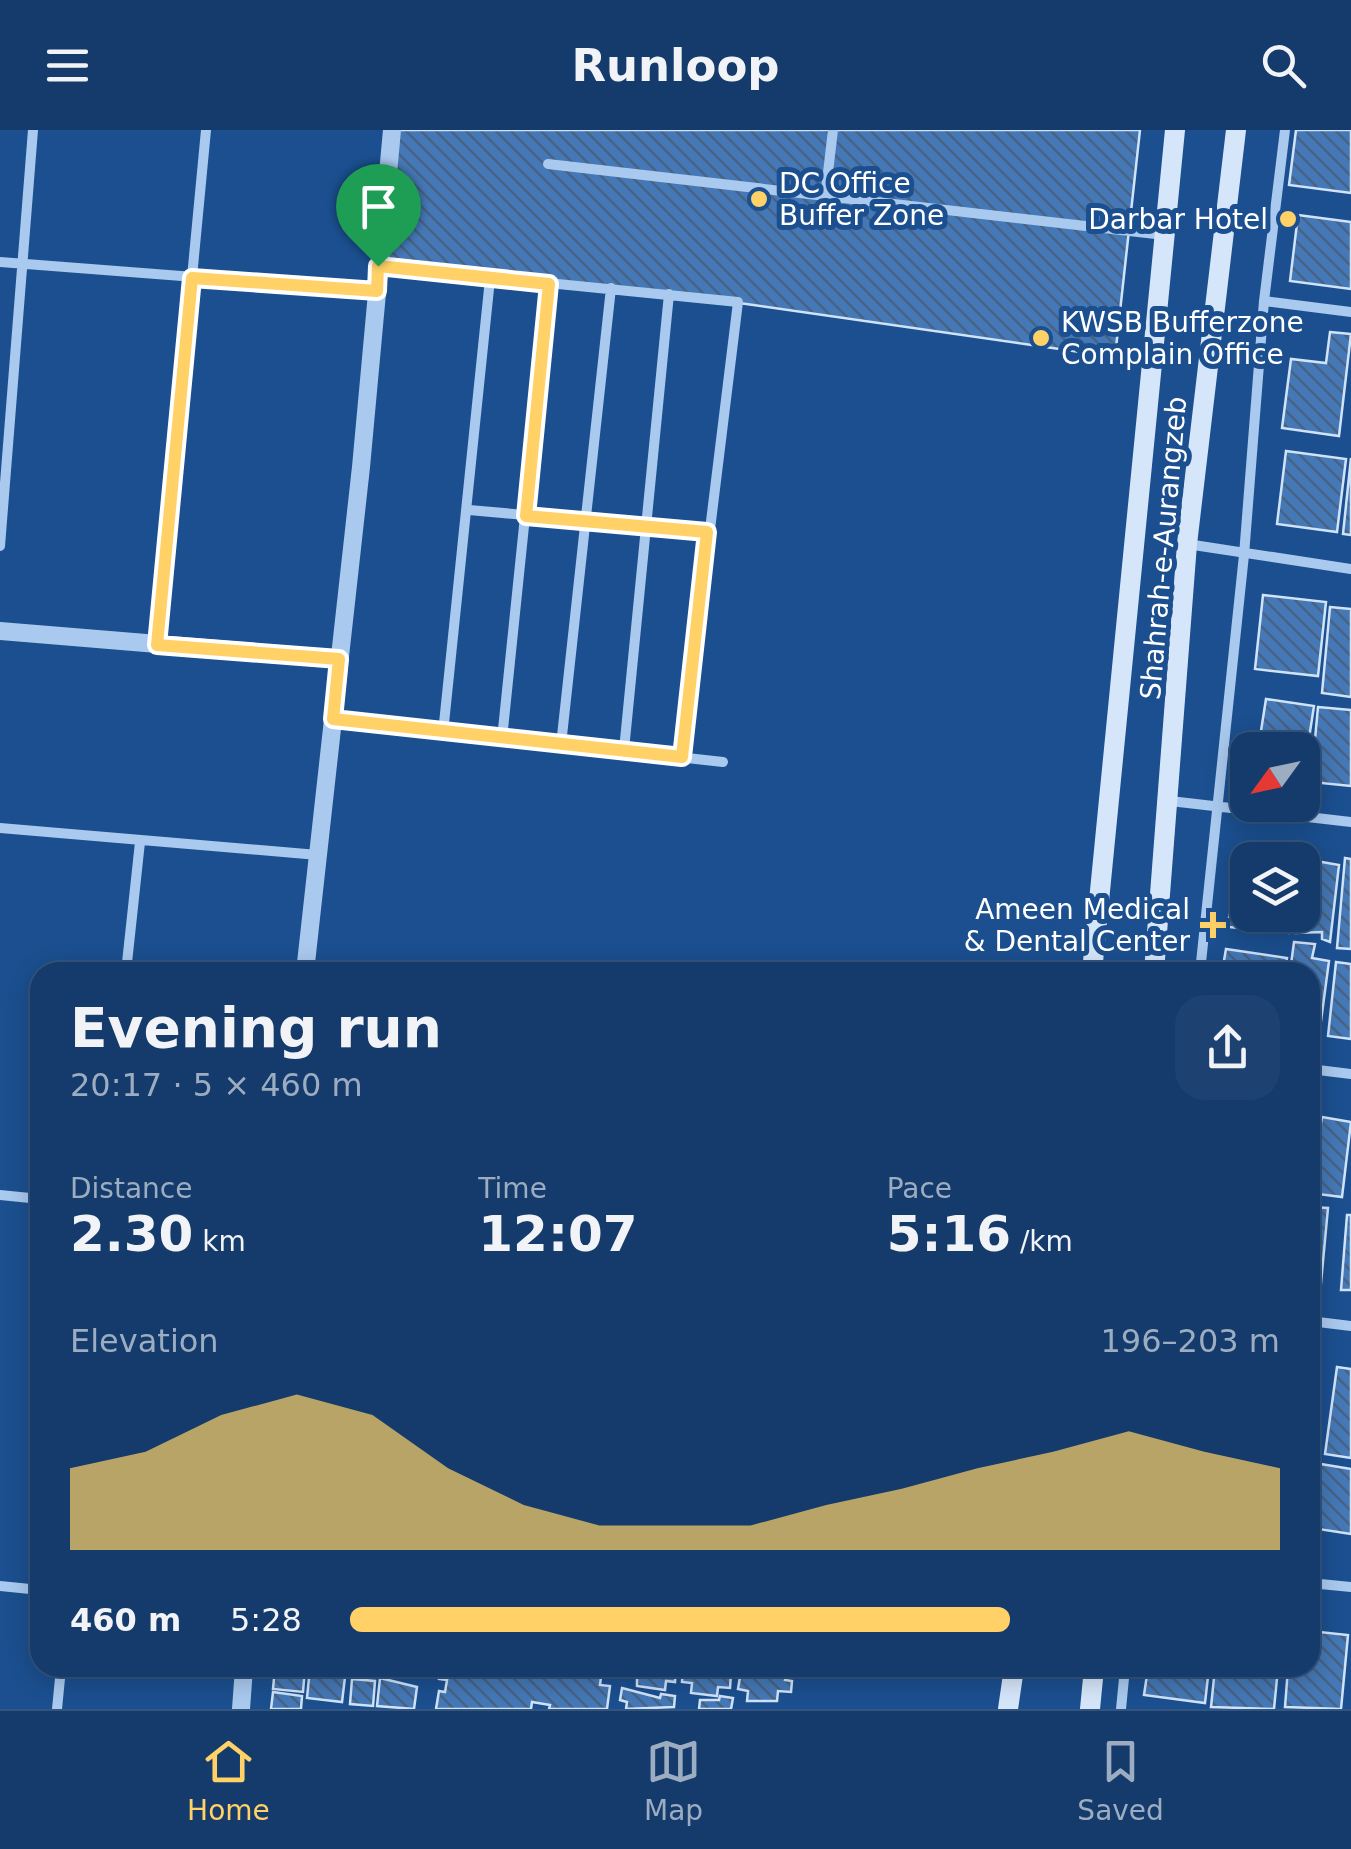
<!DOCTYPE html>
<html lang="en">
<head>
<meta charset="utf-8">
<style>
  body { margin:0; font-family:"DejaVu Sans",sans-serif; background:#1d4271; color:#f1f3f6; height:100vh; display:flex; flex-direction:column; font-size:38px; white-space:nowrap }
  * { box-sizing:border-box; margin:0 }
  p { font-size:32px; color:#9dadc1 }
  .icon { flex:none; width:55px; height:55px; fill:none; stroke:currentColor; stroke-width:2; stroke-linecap:round; stroke-linejoin:round }
  .map { position:relative; flex:1; overflow:hidden }
  .details { position:absolute; left:30px; top:832px; width:1290px; height:715px; display:flex; flex-direction:column; background:#143b6b; border-radius:30px; box-shadow:0 5px 25px #0003,0 0 0 2px #33557e }
  .details>* { flex:none }
  .needle { width:65px; rotate:237deg }
  .controls { position:absolute; left:1230px; top:602px; display:grid; gap:20px }
  .controls a { display:grid; place-items:center; width:90px; height:90px; border-radius:20px; background:#143b6b; box-shadow:0 5px 25px #0003,0 0 0 2px #33557e; font-size:50px }
  .pin { position:absolute; display:grid; place-items:center; width:85px; height:85px; color:#fff; margin:-102px -42px; border-radius:50% 50% 50% 0; rotate:-45deg; box-shadow:0 0 10px #0007 }
  .pin .icon { rotate:45deg }
  .round { display:grid; place-items:center; flex:none; width:105px; height:105px; border-radius:30px; background:#1d4271 }
  .head { display:flex; align-items:center; justify-content:space-between; height:170px; padding:0 40px }
  h1 { font-size:55px; font-weight:700; line-height:75px }
  .figures { display:grid; grid-template-columns:repeat(3,1fr); gap:15px; height:170px; padding:10px 40px }
  .figures div { display:grid; align-content:center }
  .figures b { font-size:50px; font-weight:700 }
  .figures small { font-size:28px; font-weight:400 }
  .figures p { font-size:28px }
  .chart { height:280px; padding:20px 40px }
  .chart p { display:flex; justify-content:space-between }
  .chart svg { width:100%; height:180px; margin-top:10px; fill:#ffd166; opacity:.7 }
  ul { padding:0 40px; list-style:none; font-size:32px }
  li { display:grid; grid-template-columns:160px 120px 1fr; align-items:center; height:75px }
  li i { height:25px; border-radius:12px; background:#ffd166 }
  header { display:flex; justify-content:space-between; align-items:center; height:130px; padding:0 40px; background:#143b6b; font-size:45px; font-weight:700 }
  .tabs { display:flex; justify-content:space-around; align-items:center; height:140px; border-top:2px solid #33557e; background:#143b6b; font-size:28px; color:#9dadc1 }
  .tabs a { display:grid; justify-items:center; gap:5px }
  .tabs .on { color:#ffd166 }
  .map>svg:first-child { display:block }
</style>
</head>
<body>
<header><svg class="icon" aria-label="menu" viewBox="0 0 24 24"><path d="M4 6h16M4 12h16M4 18h16"/></svg>Runloop<svg class="icon" aria-label="search" viewBox="0 0 24 24"><circle cx="10" cy="10" r="6"/><path d="M15 15l6 6"/></svg></header>
<div class="map">
<svg width="1351" height="1579" viewBox="0 0 1351 1579">
  <defs>
    <pattern id="building-back-hatch" width="6" height="6" patternUnits="userSpaceOnUse" patternTransform="scale(2.5)"><rect width="6" height="6" fill="#4478b7"/><path d="M-1 5l2 2M0 0l6 6M5-1l2 2" fill="none" stroke="#486282"/></pattern>
  </defs>
  <rect width="100%" height="100%" fill="#1b4f8f"/>
  <path fill="url(#building-back-hatch)" stroke="#cfe3fa" stroke-width="2.5" d="M392,0h748l-25,227 -383,-55 -353,-34z
    M1296,0h55v63l-62,-8z
    M1298,85l53,7v67l-61,-8z
    M1330,202l21,2 -12,102 -57,-8 9,-69 35,4z
    M1286,321l60,8 -9,73 -60,-8z
    M1351,328v77l-8,-1z
    M1263,465l63,7 -8,74 -63,-7z
    M1330,477l21,2v88l-29,-4z
    M1266,569l48,7 -11,71 -1,-27h-44z
    M1318,577l33,3v76l-40,-4z
    M1237,720l63,7 -52,3v55h43l-2,18 -61,-6z
    M1345,728l6,1v90l-14,-1z
    M1305,729l34,6 -9,77 -8,-3v-7l-26,1 2,-18h4z
    M1294,812l21,2 -3,14 17,3 -8,60 -11,-1v-48h-20z
    M1226,819l61,9 -3,14h-62z
    M1336,832l15,2v75l-23,-3z
    M1322,987l29,5 -9,75 -32,-4z
    M1310,1077l18,1 -7,75 -11,-1z
    M1347,1085h4v75h-10z
    M1337,1237l14,2v89l-26,-4z
    M1310,1245l10,2 -10,65z
    M1321,1334l30,5v65l-39,-6z
    M1310,1501l38,4 -7,74 -56,-2 3,-39h22z
    M275,1538h30l-2,24 -30,-3z
    M310,1538l36,1 -4,33 -35,-4z
    M381,1538h38l-1,9 -38,-4z
    M453,1538h155l-6,1 -2,16 10,1 -3,23h-58l1,-4 -18,-3 -1,7h-95l3,-18 6,1 2,-12 -8,-1 1,-6 12,2z
    M623,1538l53,1 -1,13 -9,-1 -1,9 -28,-4v-9l-15,-1z
    M683,1538h42l-1,6h7l-1,14 -12,-1 -1,9 -26,-3 1,-10 -10,-1z
    M737,1538h57l-1,6h-7l-1,6 7,1 -1,11 -13,-1 -1,10h-30l1,-10 -10,-2 3,-18z
    M1148,1538h61l-4,35 -61,-8z
    M1215,1538h63l-4,41 -63,-2z
    M380,1548l37,9 -3,22 -37,-3z
    M352,1549l23,2 -2,25 -23,-2z
    M622,1558l38,10 1,-4 14,2 -1,11 -48,2 1,-7 -7,-2z
    M273,1562l29,4 -1,13h-30z
    M720,1566l13,2 -2,11h-32l1,-9h19z"/>
  <g fill="none" stroke-linecap="round" stroke-linejoin="round">
    <path stroke="#a9c9ee" stroke-width="10" d="M548,34l616,71
      M825,68l8,-68
      M0,132l377,29
      M379,136l359,36 -56,455
      M1264,171l87,11
      M469,380l238,21
      M1187,414l164,25
      M0,416l33,-416
      M157,515l49,-515
      M333,589l390,43
      M443,603l47,-454
      M502,609l47,-455
      M561,615l50,-457
      M624,620l45,-456
      M1170,671l181,21
      M0,698l318,27
      M126,842l14,-130
      M1200,842l44,-417 20,-254 21,-171
      M1310,939l41,5
      M0,1065l40,4
      M1310,1191l41,5
      M1310,1453l41,4
      M0,1456l40,4
      M57,1579l4,-41
      M1121,1579l4,-41"/>
    <path stroke="#a9c9ee" stroke-width="18" d="M0,501l339,28
      M305,842l56,-505 31,-337
      M241,1579l3,-41"/>
    <path stroke="#d6e6fa" stroke-width="20" d="M1092,842l83,-842
      M1154,842l33,-428 49,-414
      M1008,1579l6,-41
      M1090,1579l4,-41"/>
  </g>
  <g fill="none" stroke-linecap="round" stroke-linejoin="round">
    <g stroke="#fff" stroke-width="20">
      <path id="route" d="M378,136l171,18 -23,232 181,16 -25,225 -349,-38 6,-60 -182,-14 35,-367 185,13z"/>
    </g>
    <use href="#route" stroke="#ffd166" stroke-width="12"/>
  </g>
  <g fill="#ffd166" stroke="#1b4f8f" stroke-width="4">
    <circle cx="759" cy="69" r="10"/>
    <circle cx="1288" cy="89" r="10"/>
    <circle cx="1041" cy="208" r="10"/>
    <path d="M1208 780h10v10h10v10h-10v10h-10v-10h-10v-10h10z"/>
  </g>
  <g text-anchor="middle" stroke-width="10" stroke-linejoin="round" paint-order="stroke">
    <g font-size="28" fill="#fff" stroke="#1b4f8f" text-anchor="start">
      <text x="779" y="63">DC Office<tspan x="779" dy="32">Buffer Zone</tspan></text>
      <text x="1268" y="99" text-anchor="end">Darbar Hotel</text>
      <text x="1061" y="202">KWSB Bufferzone<tspan x="1061" dy="32">Complain Office</tspan></text>
      <text x="1190" y="789" text-anchor="end">Ameen Medical<tspan x="1190" dy="32">&amp; Dental Center</tspan></text>
    </g>
    <g font-size="28" fill="#fff" stroke="#1b4f8f">
      <text transform="translate(1163 418) rotate(-85)" y="10">Shahrah-e-Aurangzeb</text>
    </g>
  </g>
</svg>
<div class="controls">
<a><svg class="needle" viewBox="-14 -14 28 28"><path d="M0-13l5 13h-10z" fill="#e53935"/><path d="M0 13l5-13h-10z" fill="#9dadc1"/></svg></a>
<a><svg class="icon" aria-label="layers" viewBox="0 0 24 24"><path d="M12 4l9 5-9 5-9-5zM3 14l9 5 9-5"/></svg></a>
</div>
<div class="pin" style="left:378px;top:136px;background:#1e9e55"><svg class="icon" aria-label="arrive" viewBox="0 0 24 24"><path d="M6 21V4h12l-3 4 3 4H6"/></svg></div>
<section class="details">
<div class="head"><div><h1>Evening run</h1><p>20:17 · 5 × 460 m</p></div><a class="round"><svg class="icon" aria-label="share" viewBox="0 0 24 24"><path d="M12 15V3M7 8l5-5 5 5M5 13v7h14v-7"/></svg></a></div>
<div class="figures">
<div><p>Distance</p><b>2.30<small> km</small></b></div>
<div><p>Time</p><b>12:07</b></div>
<div><p>Pace</p><b>5:16<small> /km</small></b></div>
</div>
<div class="chart"><p><span>Elevation</span>196–203 m</p>
<svg viewBox="0 0 160 44" preserveAspectRatio="none"><path d="M0 44V24L10 20L20 11L30 6L40 11L50 24L60 33L70 38L80 38L90 38L100 33L110 29L120 24L130 20L140 15L150 20L160 24V44z"/></svg>
</div>
<ul>
<li><b>460 m</b>5:28<i style="width:71%"></i></li>
</ul>
</section>
</div>
<nav class="tabs">
<a class="on"><svg class="icon" aria-label="home" viewBox="0 0 24 24"><path d="M3 11l9-7 9 7M6 9v11h12V9"/></svg>Home</a>
<a><svg class="icon" aria-label="map" viewBox="0 0 24 24"><path d="M3 6l6-2 6 2 6-2v14l-6 2-6-2-6 2zM9 4v14M15 6v14"/></svg>Map</a>
<a><svg class="icon" aria-label="saved" viewBox="0 0 24 24"><path d="M7 4h10v16l-5-4-5 4z"/></svg>Saved</a>
</nav>
</body>
</html>
